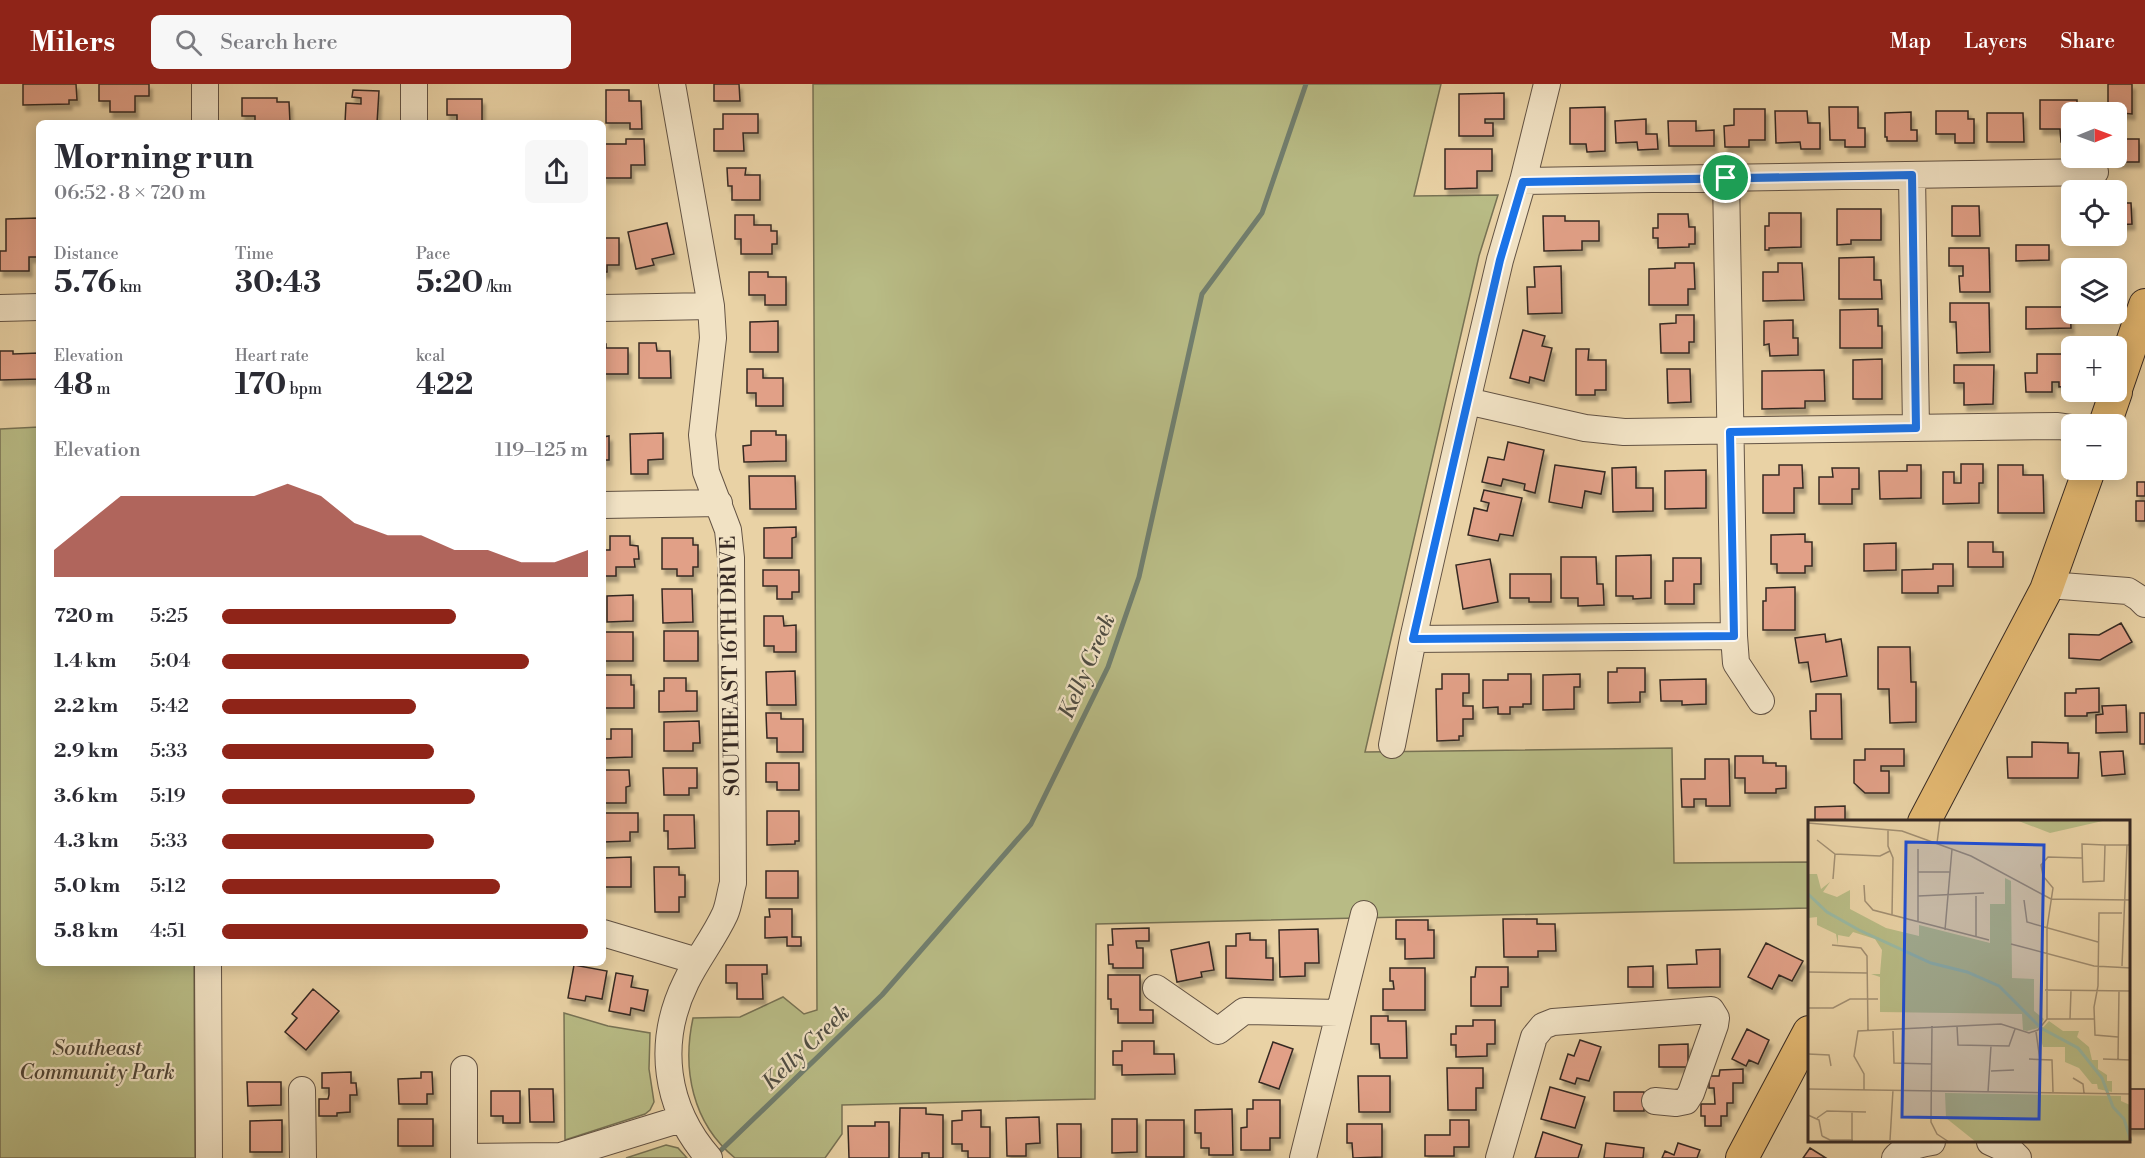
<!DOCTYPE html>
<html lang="en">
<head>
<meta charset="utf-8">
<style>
  body { margin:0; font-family:"Libre Bodoni",serif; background:#f7f7f7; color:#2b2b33; height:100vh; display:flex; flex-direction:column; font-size:22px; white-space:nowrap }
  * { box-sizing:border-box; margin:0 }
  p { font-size:20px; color:#7c7c81 }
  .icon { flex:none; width:33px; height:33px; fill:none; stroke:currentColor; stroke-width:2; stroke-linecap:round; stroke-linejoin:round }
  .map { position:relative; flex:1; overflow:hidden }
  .panel { position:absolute; left:36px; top:36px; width:570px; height:846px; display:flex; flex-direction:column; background:#fff; border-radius:9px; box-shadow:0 3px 15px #0003 }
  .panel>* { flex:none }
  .needle { width:39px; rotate:89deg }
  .fabs { position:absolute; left:2061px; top:18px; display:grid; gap:12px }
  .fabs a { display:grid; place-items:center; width:66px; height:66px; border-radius:9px; background:#fff; box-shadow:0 3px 15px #0003; font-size:30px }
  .pin { position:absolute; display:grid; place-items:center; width:51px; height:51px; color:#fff; margin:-26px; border:3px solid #fff; border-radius:50%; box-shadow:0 2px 6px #0007 }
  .round { display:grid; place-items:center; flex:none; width:63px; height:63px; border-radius:9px; background:#f7f7f7 }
  .overview { display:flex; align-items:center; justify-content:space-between; height:102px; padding:0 18px }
  h1 { font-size:33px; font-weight:700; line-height:45px }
  .stats { display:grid; grid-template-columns:repeat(3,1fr); gap:9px; height:102px; padding:6px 18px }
  .stats div { display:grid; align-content:center }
  .stats b { font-size:30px; font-weight:700 }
  .stats small { font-size:16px; font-weight:400 }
  .stats p { font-size:16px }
  .chart { height:168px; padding:12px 18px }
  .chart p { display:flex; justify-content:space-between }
  .chart svg { width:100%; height:108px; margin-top:6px; fill:#8f2418; opacity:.7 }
  ul { padding:0 18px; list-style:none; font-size:20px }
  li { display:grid; grid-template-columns:96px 72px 1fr; align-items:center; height:45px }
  li i { height:15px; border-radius:8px; background:#8f2418 }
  header { display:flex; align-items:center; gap:36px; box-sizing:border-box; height:84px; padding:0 30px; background:#8f2418; color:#fff }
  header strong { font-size:28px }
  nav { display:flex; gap:33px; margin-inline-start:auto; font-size:21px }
  .search { width:420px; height:54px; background:#f7f7f7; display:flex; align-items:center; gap:15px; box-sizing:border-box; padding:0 21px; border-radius:9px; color:#7c7c81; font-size:22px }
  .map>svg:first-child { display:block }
</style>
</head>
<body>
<header>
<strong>Milers</strong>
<div class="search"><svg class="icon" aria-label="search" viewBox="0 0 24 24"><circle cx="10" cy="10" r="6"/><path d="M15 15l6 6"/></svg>Search here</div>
<nav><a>Map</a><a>Layers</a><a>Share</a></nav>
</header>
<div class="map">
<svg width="2145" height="1074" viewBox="0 0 2145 1074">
  <defs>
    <filter id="shadow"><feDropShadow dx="3" dy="5.5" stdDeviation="1.5" flood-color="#0004"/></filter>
  </defs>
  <rect width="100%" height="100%" fill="#e9d2a5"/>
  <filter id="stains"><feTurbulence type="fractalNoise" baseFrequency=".00333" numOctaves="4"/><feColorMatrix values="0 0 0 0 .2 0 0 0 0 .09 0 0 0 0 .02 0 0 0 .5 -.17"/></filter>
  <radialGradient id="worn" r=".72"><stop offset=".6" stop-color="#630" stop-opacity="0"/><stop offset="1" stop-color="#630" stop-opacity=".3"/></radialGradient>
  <path fill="#b8bb85" stroke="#777254" stroke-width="1.5" d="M813,0h628l-27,112 84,-1 -19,61 -114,496 307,-4 2,115 135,-1v46l-713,16 -1,175 -253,6v29l-17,24h-90c-43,-35 -53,-89 -42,-140l47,-1 43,-20 21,17 13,-4z
    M39,343v536h155l1,195h-195v-729z
    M564,929l44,13 42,7 -1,36 5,33 -4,8 -5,4 -80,26z
    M666,1061l12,3 9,10h-61z"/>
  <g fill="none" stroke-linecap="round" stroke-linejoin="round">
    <path stroke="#717f6f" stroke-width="5" d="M716,1071l166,-160 149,-171 77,-157 31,-90 63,-283 60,-81 44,-129"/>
  </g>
  <path fill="#e1a087" stroke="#362923" stroke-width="1.5" filter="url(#shadow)" d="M23,0h53l1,16h-8v4l-46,1z
    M99,0h50v12h-14v16h-25v-11h-11z
    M714,0h25l1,17h-26z
    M2108,0h24v30l-21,-2v-3h-3z
    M353,6l26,1 -2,32h-32l1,-20 15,1v-6l-9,-1z
    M606,6h23v11h12l1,28h-12v-6h-24z
    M1504,9v26h-19v4h8v13h-34v-42z
    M242,14h35v4h12l1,21h-35v-7h-13z
    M447,15h35v24h-25v-8h-10z
    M2040,16h37v12h-5v30h-11l-1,-13h-20z
    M1605,23v44l-18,1 -1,-8h-16v-36z
    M1829,23h29v21h7v19h-20v-7h-15z
    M1734,25h31v31h-16v7h-24l-1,-21 10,-1z
    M1775,27h32l1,12h12v26h-19l-1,-7 -24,1z
    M1936,27h32v8h6v24h-19v-9h-19z
    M1911,28v18h6v11h-30v-4h-2v-24z
    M1987,29h36l1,29h-37z
    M723,30h35v19h-15l1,18h-30v-22h9z
    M1646,35v15h11l1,15 -20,1 -1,-8 -21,1 -1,-22z
    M1668,37h28v10l18,-1v16h-45z
    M626,55h18l1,26h-14v13h-28v-34h23z
    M2116,55h23v23h-24z
    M1445,65h47v22h-15v17l-32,1z
    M727,84h19l-1,7h15v25h-28v-14h-4z
    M2116,119h15l1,21 -16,1z
    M1952,122h27l1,30h-28z
    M1837,125h44v31h-30v4l-14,1z
    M1769,129h32v34l-32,1v2h-4v-24h4z
    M1658,130h30l1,13h6v17h-6v3l-31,1v-10h-5v-10h5z
    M735,131h19v10h17v6h6v13h-5v10h-31v-15h-6z
    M1543,132h22v5h34v20h-17v9l-38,1z
    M39,134v39h-10v14h-29v-20h6v-32z
    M667,139l7,31 -22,5 2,6 -18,4 -8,-37z
    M603,154h16v27h-12v7h-4z
    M2016,161h33v15l-33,1z
    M1949,164h40l1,44h-30l-1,-16h4v-10h-14z
    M1874,173v23h7l1,19h-43v-41z
    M1675,179h19l1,26h-7v16h-39v-36l26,-1z
    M1778,179h24l2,37 -41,1v-29h15z
    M1561,182l1,47 -34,1 -1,-27h8l-1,-20z
    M749,188h19v5h18v28h-21v-10h-16z
    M1950,219h39l1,49 -33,1 -1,-31h-6z
    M2026,223h44l1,21 -45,1z
    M1878,225v17h4v22h-42v-38z
    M1676,231h18v27h-5v11h-28l-1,-29 16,-1z
    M1793,236v18h5v17l-28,1 -1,-12 -5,1v-24z
    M778,237v31h-28v-30z
    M1523,246l22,6 -3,10 10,2 -8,33 -14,-4 -1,6 -19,-5z
    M639,259h17l1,8h13l1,27h-32z
    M603,260h3v4h22v26h-25z
    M1576,265h13l-1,11h18v30h-11v5h-19z
    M0,267h13v3l26,-1v26l-39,1z
    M2037,270h35v32l-13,1v-5h-7v10h-26l-1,-19h12z
    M1882,275v40h-29v-39z
    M1954,281h40l-1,39 -29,1v-22h-10z
    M747,285h16v9h20v28h-27v-13h-9z
    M1667,285h23l1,33 -23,1z
    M1824,286l1,31h-20v7l-43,1v-38z
    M751,347h25v4h10v26l-42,1 -1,-16 8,-1z
    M663,349v26l-15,1v14h-17l-1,-40z
    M609,352v24h-6v-23z
    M1508,358l36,8 -9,43 -11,-3 1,-6 -22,-5 -2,7 -19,-4 6,-25 16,3z
    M1961,380h22v19h-4v20l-36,1v-32h11v11h7z
    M1555,381l50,7 -4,22 -16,-3 -3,17 -33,-6z
    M1779,381h23l1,23h-9v25h-31v-38h16z
    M1907,381h14v33l-41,1 -1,-28h28z
    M1998,381h25v10h20l1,38h-46z
    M1636,383v21h17v23l-40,1 -1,-44z
    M1832,384h27v21h-7v15h-33v-27h14z
    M1706,386v38l-41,1v-38z
    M749,392h46l1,33h-46z
    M2137,398h8v14h-8z
    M1484,406l38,8 -9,38 -13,-2 -2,7 -30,-6 6,-27 13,3 2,-8 -8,-2z
    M2136,417h9v20h-9z
    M796,443v10l-4,1v20h-28v-30z
    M1805,450v8h7v24h-7v7h-28v-9h-6v-29z
    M610,452h20v9l8,1 1,13h-5l1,8h-19v9h-13v-26h7z
    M662,454h31v7h5v22h-5v9h-16v-7h-15z
    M1968,458h25v10h10v15h-35z
    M1896,459v27l-32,1v-27z
    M1651,471v43l-18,1v-3h-17v-40z
    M1561,473h35l1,27h6l1,21 -26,1v-8h-17z
    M1673,474h28v26h-7v20h-29v-23h8z
    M1490,475l8,43 -35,7 -7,-44z
    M1933,480h20v22h-15v7h-36v-23l31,-1z
    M763,486h36v22h-7v7h-15v-13h-14z
    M1510,490h41v28h-22v-4h-19z
    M1795,503v43h-32v-29h3v-13z
    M662,505h30l1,33 -30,1z
    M633,511v26l-26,1v-26z
    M764,532h19l1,10 12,-1v27h-22v-6h-10z
    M2121,539l11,19 -32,18 -31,-2v-24l30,1z
    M664,547h34v30h-34z
    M603,548h30v29h-30z
    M1825,550l1,8 15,-3 6,37 -36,6 -3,-20 -9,1 -4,-25z
    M1878,563h32l1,35h5v40l-26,1 -1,-34h-11z
    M1617,584h28v24h-5v10l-32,1v-31h9z
    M795,587l1,34h-29l-1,-33z
    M1442,590h27v19h-6v13h10v13h-10v17h-4v4l-22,1 -1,-52h6z
    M1508,590h23v30h-8v3h-13v7h-12v-7l-15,1v-28h25z
    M1580,590v13h-6v22l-31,1v-35z
    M603,591h28v10h3v23h-31z
    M664,594h22v13h11v20l-38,1v-21h5z
    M1706,595v25l-24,1v-4h-21l-1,-21z
    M2099,604v24l-12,1v3h-22v-23h11v-4z
    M1816,610h25l1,45h-31l-1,-28h6z
    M2126,621l1,27 -31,1v-18l7,-1 -1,-8z
    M766,629h15v6h22v33h-26v-14h-10z
    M2140,629h5v31h-5z
    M699,637l1,22h-7v8h-29v-29z
    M611,645h21v28l-29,1v-19h8z
    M2032,658l36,1v10h11l-1,25h-70l-1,-21h25z
    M1865,665h39v17h-23v5h8v22h-24l-11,-10v-23h11z
    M2123,667l2,23 -23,2 -2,-24z
    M1735,672h28v7h13v3h10v22l-10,1v4h-31v-15h-10z
    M1705,675h24l1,47h-24v-7h-12v8h-12l-1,-28h24z
    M766,679h33v27h-22v-8h-11z
    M663,684h34v20h-8v7h-25z
    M603,686h26l1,16 -4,1v16h-23z
    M1845,722v16h-30v-15z
    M767,727h32v30h-4v3l-28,1z
    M603,729h35v19h-8v9l-27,1z
    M664,731h30l1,33 -27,1v-18h-4z
    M631,773v30h-28v-29z
    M654,783h25v8h6v22h-6v15h-24z
    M766,787h32v27h-32z
    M769,825h23v28h9v9h-14v-9l-22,1v-21h5z
    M1503,835h34v5h18l1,27h-18v6h-34z
    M1396,836h32v10h6v28l-29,1v-20h-9z
    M1149,844v13h-13l1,7h6v20h-30v-4h-4l-1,-19h5l-1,-16z
    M1318,845l1,34h-14v13l-25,1 -1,-47z
    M1250,849v7h16v18h7v22l-47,-2v-32h10v-12z
    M1209,858l5,28 -13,2 1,5 -25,5 -6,-32z
    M1766,859l37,18 -11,20 -13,-6 -7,14 -24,-12z
    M1720,865v38l-52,1 -1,-23 30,-1 -1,-14z
    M574,881l33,6 -5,28 -16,-3 -1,5 -17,-3z
    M726,881h41v9h-5l1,25h-26v-16h-11z
    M1653,882v21h-25v-20z
    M1476,883h32v20h-7v19h-30v-29h4z
    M1390,884h35v42h-42v-21h11l-1,-8h-3z
    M616,889l17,3 -2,11 17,3 -4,21 -13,-3 -1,7 -21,-4z
    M1108,891h32v35h13v13h-35v-14h-7v-10h-3z
    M313,905l26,22 -33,39 -21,-18 12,-14 -5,-4z
    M1371,932h17v5h18l1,37h-27l-1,-14h-8z
    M1473,936h22v24h-8v12l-31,1v-12h-5v-11h5v-8h17z
    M1747,945l22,11 -11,24 -9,-4 -3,6 -14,-7z
    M1580,956l21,7 -12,34 -12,-3 -2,6 -15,-5 8,-25 6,2z
    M1122,957h32v13h20l1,20 -53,1v-10h-9v-14h9z
    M1273,958l20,7 -14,40 -20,-7z
    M1688,960v23h-29v-22z
    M1447,984h36v20h-7v22h-28z
    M1743,985v14h-10v20h-6v13h-6v10h-16v-10h-4v-12h14l-1,-16h-5v-12h10l1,-6z
    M351,988v11h5l1,12h-7v17l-13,1v3h-18v-17h9l1,-4v-7h-7v-15z
    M421,988h11l1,22h-6v10h-28l-1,-25 23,-1z
    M1358,992h32v36h-31z
    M247,998h34v23l-33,1z
    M1550,1003l35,10 -10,31 -34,-9z
    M529,1005h24l1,33h-24z
    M2128,1005h17v40h-17z
    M491,1007h29v32h-17v-7h-12z
    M1614,1008h30v19h-30z
    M1253,1016h27v38h-10v12h-29v-22l6,-1v-18h6z
    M900,1024h26v6l17,1v43h-14v-5h-7v5h-23z
    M1232,1025l1,46h-24v-7h-8v-15h-6v-23z
    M981,1026v17h9v31h-22v-7h-6v-7h-10v-23l10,-1v-9z
    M1039,1033l1,26 -14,1v12h-19l-1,-38z
    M398,1035h35v27h-35z
    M1112,1035h25v33l-25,1z
    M282,1036v32h-32v-31z
    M1146,1036h38v37h-38z
    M1450,1036h19v27h-15v9h-29v-21h25z
    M875,1038h14v36h-40l-1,-32h27z
    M1057,1040h24v34h-23z
    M1347,1040h35v33l-29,1 -1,-15h-5z
    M1543,1048l39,13 -4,13h-43z
    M1606,1059l38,5 -1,10h-39z
    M1678,1059l22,7 -3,8h-35l3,-7 9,4z
    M1810,1064l16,10h-23z"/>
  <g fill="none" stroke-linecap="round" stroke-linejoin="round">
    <g stroke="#635344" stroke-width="28">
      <path id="minor" d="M205,0v39
        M414,0v39
        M672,0l39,222 2,32 -11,97 4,37 22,58 3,28 2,325c-3,10 -4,22 -8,31 -11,24 -28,45 -39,68 -30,61 -21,126 23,176
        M1912,91l4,253
        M1726,94l8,458 2,27 25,38
        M1523,97l572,-9
        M0,224l39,-1
        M603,224l108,-2
        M1467,317l118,27 39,4 434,-6 14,2
        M603,421l116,-2
        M2048,501l80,6 11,7 6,6
        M1413,555l321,-3
        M1392,661l21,-106 54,-238 33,-141 23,-79 24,-97
        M603,849l94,28
        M208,879l1,195
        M1156,904l62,43 26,-20 94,2
        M464,985v89
        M302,1006l1,68
        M1990,1058l22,10 6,6
        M464,1073l97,-1 120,-37
        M1303,1074l61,-244
        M1499,1074l35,-121 9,-11 10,-4 158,-12 5,8 -1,7 -24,68 -5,8 -10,2 -21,-2
        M1895,1074c8,-10 24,-14 37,-16"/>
    </g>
    <g stroke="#362923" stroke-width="34">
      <path id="major" d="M2116,305l29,-84
        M2105,340l11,-32
        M1924,738l122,-232 43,-120
        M1742,1074l67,-126"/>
    </g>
    <use href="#minor" stroke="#f1e2c4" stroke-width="26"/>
    <use href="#major" stroke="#e4b972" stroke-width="32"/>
  </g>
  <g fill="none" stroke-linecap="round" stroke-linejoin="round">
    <g stroke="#fff" stroke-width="12">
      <path id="route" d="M1912,91l4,253 -186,4 4,204 -321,3 87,-379 23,-78z"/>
    </g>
    <use href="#route" stroke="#1a73e8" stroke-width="8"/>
  </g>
  <g text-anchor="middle" stroke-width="4.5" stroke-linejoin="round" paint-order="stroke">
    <g font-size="21" fill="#362923" stroke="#f1e2c4">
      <text transform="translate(730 582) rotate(-91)" y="7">SOUTHEAST 16TH DRIVE</text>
    </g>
    <g font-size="21" font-style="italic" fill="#504637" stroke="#f1e2c4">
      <text x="97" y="971">Southeast<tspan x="97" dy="24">Community Park</tspan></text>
    </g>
    <g font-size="22" font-style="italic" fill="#4f4d43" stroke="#f1e2c4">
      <text transform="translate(1086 582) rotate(-67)" y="8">Kelly Creek</text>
      <text transform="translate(805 963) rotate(-44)" y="8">Kelly Creek</text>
    </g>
  </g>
  <g transform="translate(1808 736)">
    <rect width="322" height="322" fill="#e9d2a5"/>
    <path d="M208,0h91l-57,13zM0,54h9l4,15 9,-7 -7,10 14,5 13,-7v19l36,19 33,8v-11l71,18v-39h15v-26l6,3 1,97 22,1v32l10,8 -6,9 -11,3 -4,-1 -1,-16 -142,-2v-35l-9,-3h9l2,-24 -7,-11 -22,-7 -4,5 -11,-2v10l-2,-11 -19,-9v-8l-9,1zM241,201l14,10h16l-2,6 12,10 3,13h6v9l9,6v6h5v11l-14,-3 -1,-5h-5l-13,-16 -14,-6v-15h-22l-4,-15zM137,273l176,3v5l9,4v37h-154l-30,-24z" fill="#b8bb85"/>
    <path fill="none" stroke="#99b8a2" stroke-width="3" d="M0,74l19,18 32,18 72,33 36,9 32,14 42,42 37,20 24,30 11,29 11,12 7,22"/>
    <path fill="none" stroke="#a18e71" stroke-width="1.5" d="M0,3l94,8 69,25 80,43 80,1M80,10v16l5,12 -1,57M9,20l18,14 45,2 10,-5M129,23l3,-23M297,25l-1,36 -21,1 -1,-38 23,1h26M110,52h32M25,59l2,-25M56,65l1,16 8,9 116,30M110,76l66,-3M216,80l3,22 71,20M110,102v-73M137,110l7,-81M168,117v-41M203,124l83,22 37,2M24,125l29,3 6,8 1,74M314,146l5,-121M0,152l59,1M237,170l86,1M0,188h25l17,-9h28M239,199v-91l6,-40 -10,-12 -2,-11 7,-8 34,1M262,199l1,-29M124,206l-1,96 6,12 12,8M149,206l1,19 51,1 6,-17M85,211l1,32 38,1M228,212l4,28M310,217l-23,-2 -1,-28 4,-21 1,-73h23M0,234l21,1 2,11M221,239l23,1 1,32M295,239l28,1M310,240l1,-69M183,251l23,-1M265,258l10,6 1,9M0,269l323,5M56,270v-16l-10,-18 4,-25 143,-7 28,9 9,-3 9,-11h47M180,272l3,-46M44,292v30M0,295l11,5 3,16M9,298l10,-7 39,1M14,316l8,4h23M82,320l3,-50"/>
    <path fill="#1d4ed8" fill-opacity="0.15" stroke="#1d4ed8" stroke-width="3" d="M98,22l138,3 -5,274 -137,-2z"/>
    <rect width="322" height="322" fill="none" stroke="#362923" stroke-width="3"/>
  </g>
  <rect width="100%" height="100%" filter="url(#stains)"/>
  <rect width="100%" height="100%" fill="url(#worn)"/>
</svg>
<div class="fabs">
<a><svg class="needle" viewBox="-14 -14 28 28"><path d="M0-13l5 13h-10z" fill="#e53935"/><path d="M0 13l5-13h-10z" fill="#7c7c81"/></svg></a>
<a><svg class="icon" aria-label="locate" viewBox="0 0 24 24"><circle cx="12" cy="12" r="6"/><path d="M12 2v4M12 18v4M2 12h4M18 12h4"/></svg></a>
<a><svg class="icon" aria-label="layers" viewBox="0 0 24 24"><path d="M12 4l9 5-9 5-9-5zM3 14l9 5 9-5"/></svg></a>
<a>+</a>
<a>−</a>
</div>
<div class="pin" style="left:1726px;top:94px;background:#1e9e55"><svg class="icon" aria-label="arrive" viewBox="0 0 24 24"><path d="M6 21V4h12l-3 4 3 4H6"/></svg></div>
<section class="panel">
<div class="overview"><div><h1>Morning run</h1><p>06:52 · 8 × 720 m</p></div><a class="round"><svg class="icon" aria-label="share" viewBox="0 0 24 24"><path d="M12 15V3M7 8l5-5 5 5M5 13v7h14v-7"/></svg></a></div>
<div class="stats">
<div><p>Distance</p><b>5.76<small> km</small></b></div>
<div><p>Time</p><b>30:43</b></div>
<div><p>Pace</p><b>5:20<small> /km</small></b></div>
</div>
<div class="stats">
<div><p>Elevation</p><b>48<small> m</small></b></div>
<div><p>Heart rate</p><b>170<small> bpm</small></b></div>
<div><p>kcal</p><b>422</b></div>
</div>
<div class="chart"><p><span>Elevation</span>119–125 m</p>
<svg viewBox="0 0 160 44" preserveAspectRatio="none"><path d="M0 44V33L10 22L20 11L30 11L40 11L50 11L60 11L70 6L80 11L90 22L100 27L110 27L120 33L130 33L140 38L150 38L160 33V44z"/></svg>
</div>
<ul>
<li><b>720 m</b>5:25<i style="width:64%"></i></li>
<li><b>1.4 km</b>5:04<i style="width:84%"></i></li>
<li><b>2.2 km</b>5:42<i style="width:53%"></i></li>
<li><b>2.9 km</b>5:33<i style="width:58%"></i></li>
<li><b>3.6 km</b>5:19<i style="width:69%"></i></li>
<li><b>4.3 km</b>5:33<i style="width:58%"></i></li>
<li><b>5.0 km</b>5:12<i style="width:76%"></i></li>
<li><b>5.8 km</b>4:51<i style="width:100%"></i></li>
</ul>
</section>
</div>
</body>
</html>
